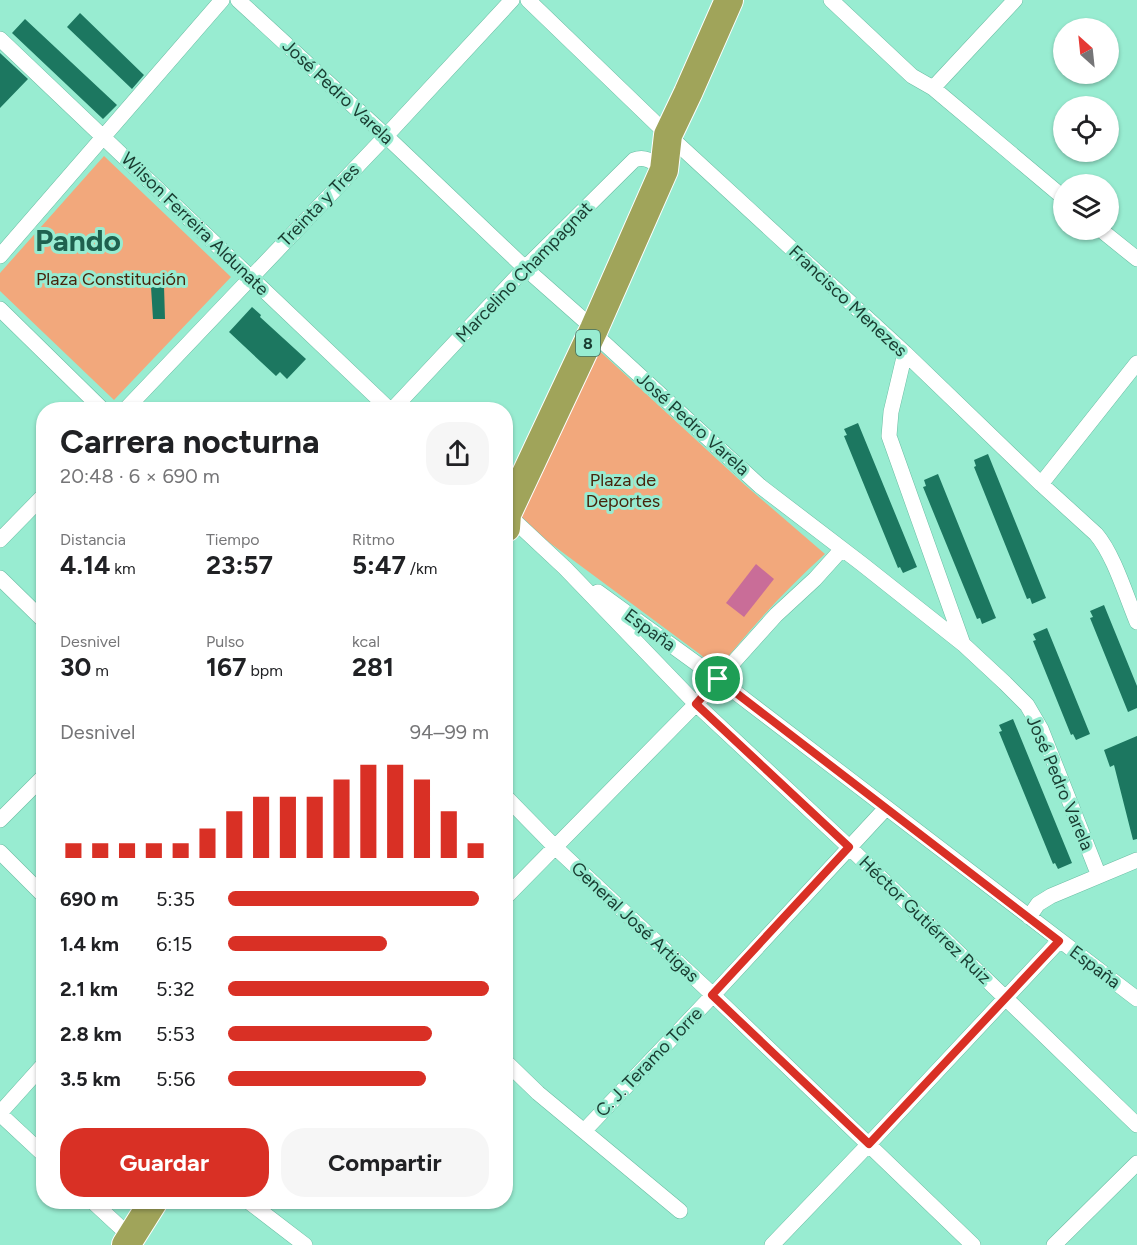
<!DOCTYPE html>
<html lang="es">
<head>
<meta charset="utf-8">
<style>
  body { margin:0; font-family:Figtree,sans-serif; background:#f6f6f6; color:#202124; height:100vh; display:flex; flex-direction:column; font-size:22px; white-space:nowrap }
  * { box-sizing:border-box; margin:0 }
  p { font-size:20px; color:#757577 }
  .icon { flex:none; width:33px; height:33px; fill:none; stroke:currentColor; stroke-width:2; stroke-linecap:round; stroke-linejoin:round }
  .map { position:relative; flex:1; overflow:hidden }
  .side { position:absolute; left:36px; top:402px; width:477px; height:807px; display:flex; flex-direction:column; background:#fff; border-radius:24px; box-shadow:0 2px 4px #0004 }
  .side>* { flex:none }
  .needle { width:39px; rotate:333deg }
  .fabs { position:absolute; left:1053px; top:18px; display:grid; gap:12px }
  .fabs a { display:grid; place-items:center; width:66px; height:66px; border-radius:50%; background:#fff; box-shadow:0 2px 4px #0004; font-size:30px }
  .pin { position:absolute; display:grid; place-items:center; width:51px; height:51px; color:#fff; margin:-26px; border:3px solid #fff; border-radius:50%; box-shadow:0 2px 6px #0007 }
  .round { display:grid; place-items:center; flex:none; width:63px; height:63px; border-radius:24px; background:#f6f6f6 }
  .overview { display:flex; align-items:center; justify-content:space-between; height:102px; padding:0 24px }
  h1 { font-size:33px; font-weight:700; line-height:45px }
  .figures { display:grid; grid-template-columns:repeat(3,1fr); gap:9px; height:102px; padding:6px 24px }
  .figures div { display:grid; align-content:center }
  .figures b { font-size:26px; font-weight:700 }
  .figures small { font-size:16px; font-weight:400 }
  .figures p { font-size:16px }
  .chart { height:168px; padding:12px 24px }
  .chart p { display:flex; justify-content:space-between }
  .chart svg { width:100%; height:108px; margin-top:6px; stroke:#d93025; stroke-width:6 }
  .action { display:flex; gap:12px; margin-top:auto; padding:12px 24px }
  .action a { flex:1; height:69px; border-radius:24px; background:#d93025; color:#fff; font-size:24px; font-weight:700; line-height:69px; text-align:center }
  .action a+a { background:#f6f6f6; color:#202124 }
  ul { padding:0 24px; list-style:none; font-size:20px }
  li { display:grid; grid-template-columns:96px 72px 1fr; align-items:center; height:45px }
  li i { height:15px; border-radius:8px; background:#d93025 }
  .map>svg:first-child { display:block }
</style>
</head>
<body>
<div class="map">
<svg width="1137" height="1245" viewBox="0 0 1137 1245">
  <rect width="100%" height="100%" fill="#98ecd1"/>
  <path fill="#f2a87c" d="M104,156l127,121 -117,123 -114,-109v-18z
    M592,344l153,141 80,69c-40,36 -75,75 -108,116l-16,-15 -170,-126 -20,-16z"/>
  <path fill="#c96d98" d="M756,564l18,15 -30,38 -18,-14z"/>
  <path fill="#1c7760" d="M80,13l64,62 -12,14 -65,-62z
    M25,19l92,86 -14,14 -91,-86z
    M0,53l28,26 -28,29z
    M164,286l1,33h-12l-2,-32z
    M252,307l9,8 -1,2 46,42 -19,20 -7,-7 -4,4 -47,-44z
    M858,423l59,144 -14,6 -3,-6 -2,1 -54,-132 3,-1 -3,-6z
    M988,454l58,144 -14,6 -2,-6 -3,1 -53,-132 2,-1 -2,-6z
    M938,474l58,144 -14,6 -2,-6 -3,1 -54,-132 3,-1 -2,-6z
    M1104,605l33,81v22l-9,4 -38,-94 3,-1 -3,-6z
    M1047,628l43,106 -14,6 -3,-6 -2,1 -38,-94 3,-1 -3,-6z
    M1013,719l59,144 -14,6 -3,-6 -2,1 -54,-132 3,-1 -3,-6z
    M1137,736v103l-4,1 -19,-75 -4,2 -6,-17z"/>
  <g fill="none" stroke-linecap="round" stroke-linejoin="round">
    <g stroke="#6abda3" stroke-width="16">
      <path id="street" d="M238,0l148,136 139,132 69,61 8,12 158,145 102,78 101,80 42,39 22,22 14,24 58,147
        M528,0l140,135 237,218 136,131 55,50c18,21 30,62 41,88
        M831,0l81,76 21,12 131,110
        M0,39l390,371
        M933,88l82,-88
        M1101,230l36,29
        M0,256l222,-256
        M0,309l103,101
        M905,353l-14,59 -2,24 74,208
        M125,410l261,-274 126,-136
        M392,410l133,-142 109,-108c12,-5 20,3 30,10
        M1041,484l96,-121
        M506,513l59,55 131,136 153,143 288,278
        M0,540l44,-45
        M0,578l44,43
        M598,592l120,87 419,320
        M506,797l49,50 158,148 260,250
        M0,820l44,-44
        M0,852l44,44
        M506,897l190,-193 80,-89 39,-36 27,-30
        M1029,917l9,-13 13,-8 86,-36
        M506,1062l32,31 142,118
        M0,1113l44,-49
        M0,1114l44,41
        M584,1131l129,-136 173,-187
        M93,1202l41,38
        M249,1202l56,43
        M772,1245l97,-101 190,-203
        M1054,1245l83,-82"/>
    </g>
    <g stroke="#fff" stroke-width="30">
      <path id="highway" d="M506,528l1,-14 87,-185 70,-159 4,-35 20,-42 41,-93
        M126,1245l27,-43"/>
    </g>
    <use href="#street" stroke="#fff" stroke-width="15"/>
    <use href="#highway" stroke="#a0a45a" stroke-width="28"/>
  </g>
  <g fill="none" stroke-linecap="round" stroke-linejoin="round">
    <g stroke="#fff" stroke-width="12">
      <path id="route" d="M718,679l341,262 -190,203 -157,-149 137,-148 -153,-143z"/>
    </g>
    <use href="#route" stroke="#d93025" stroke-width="8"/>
  </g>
  <g text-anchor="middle" stroke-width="6" stroke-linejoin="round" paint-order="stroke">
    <rect fill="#98ecd1" stroke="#3f7161" stroke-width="1.5" x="576" y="330" width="24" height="26" rx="4.5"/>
    <g font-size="16" font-weight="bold" fill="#193c31">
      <text x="588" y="349">8</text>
    </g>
    <g font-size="18" fill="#193c31" stroke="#98ecd1">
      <text transform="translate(338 92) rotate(43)" y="6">José Pedro Varela</text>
      <text transform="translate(319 205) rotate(-46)" y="6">Treinta y Tres</text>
      <text transform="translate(195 224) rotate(44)" y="6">Wilson Ferreira Aldunate</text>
      <text transform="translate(524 272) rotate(-46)" y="6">Marcelino Champagnat</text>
      <text transform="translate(848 301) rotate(43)" y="6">Francisco Menezes</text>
      <text transform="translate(693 424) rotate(42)" y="6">José Pedro Varela</text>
      <text transform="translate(650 630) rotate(36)" y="6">España</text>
      <text transform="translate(1060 783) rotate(67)" y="6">José Pedro Varela</text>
      <text transform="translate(925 920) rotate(44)" y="6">Héctor Gutiérrez Ruiz</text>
      <text transform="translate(635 922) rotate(43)" y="6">General José Artigas</text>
      <text transform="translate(1095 967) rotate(37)" y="6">España</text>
      <text transform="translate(649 1062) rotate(-46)" y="6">C. J. Teramo Torre</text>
    </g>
    <g font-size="18" fill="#47250d" stroke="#98ecd1">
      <text x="111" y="285">Plaza Constitución</text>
      <text x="623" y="486">Plaza de<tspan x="623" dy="21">Deportes</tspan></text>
    </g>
    <g font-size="30" font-weight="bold" fill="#1f614f" stroke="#98ecd1">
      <text x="78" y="251">Pando</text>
    </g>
  </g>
</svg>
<div class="fabs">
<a><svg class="needle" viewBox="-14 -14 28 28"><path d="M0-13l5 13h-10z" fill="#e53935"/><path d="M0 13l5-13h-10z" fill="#757577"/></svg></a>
<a><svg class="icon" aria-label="locate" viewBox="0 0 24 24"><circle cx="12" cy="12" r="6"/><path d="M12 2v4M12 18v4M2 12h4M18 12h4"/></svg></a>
<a><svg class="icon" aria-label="layers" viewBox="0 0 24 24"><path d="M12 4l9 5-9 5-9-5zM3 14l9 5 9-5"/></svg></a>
</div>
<div class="pin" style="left:718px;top:679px;background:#1e9e55"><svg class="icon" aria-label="arrive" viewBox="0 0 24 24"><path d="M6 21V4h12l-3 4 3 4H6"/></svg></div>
<section class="side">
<div class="overview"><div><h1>Carrera nocturna</h1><p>20:48 · 6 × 690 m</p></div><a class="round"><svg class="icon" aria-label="share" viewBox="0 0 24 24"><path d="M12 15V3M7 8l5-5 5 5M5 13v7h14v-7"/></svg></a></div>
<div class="figures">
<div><p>Distancia</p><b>4.14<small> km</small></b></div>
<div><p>Tiempo</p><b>23:57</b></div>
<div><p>Ritmo</p><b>5:47<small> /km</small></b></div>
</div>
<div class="figures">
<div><p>Desnivel</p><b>30<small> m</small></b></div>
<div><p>Pulso</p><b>167<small> bpm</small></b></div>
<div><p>kcal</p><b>281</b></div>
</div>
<div class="chart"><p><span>Desnivel</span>94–99 m</p>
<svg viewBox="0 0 160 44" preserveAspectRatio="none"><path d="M5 44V38M15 44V38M25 44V38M35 44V38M45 44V38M55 44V32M65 44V25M75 44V19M85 44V19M95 44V19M105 44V12M115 44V6M125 44V6M135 44V12M145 44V25M155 44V38"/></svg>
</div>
<ul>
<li><b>690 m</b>5:35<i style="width:96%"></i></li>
<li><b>1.4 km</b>6:15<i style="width:61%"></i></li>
<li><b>2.1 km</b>5:32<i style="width:100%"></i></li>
<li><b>2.8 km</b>5:53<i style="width:78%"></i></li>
<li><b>3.5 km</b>5:56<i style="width:76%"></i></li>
</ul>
<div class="action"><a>Guardar</a><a>Compartir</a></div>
</section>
</div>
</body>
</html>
